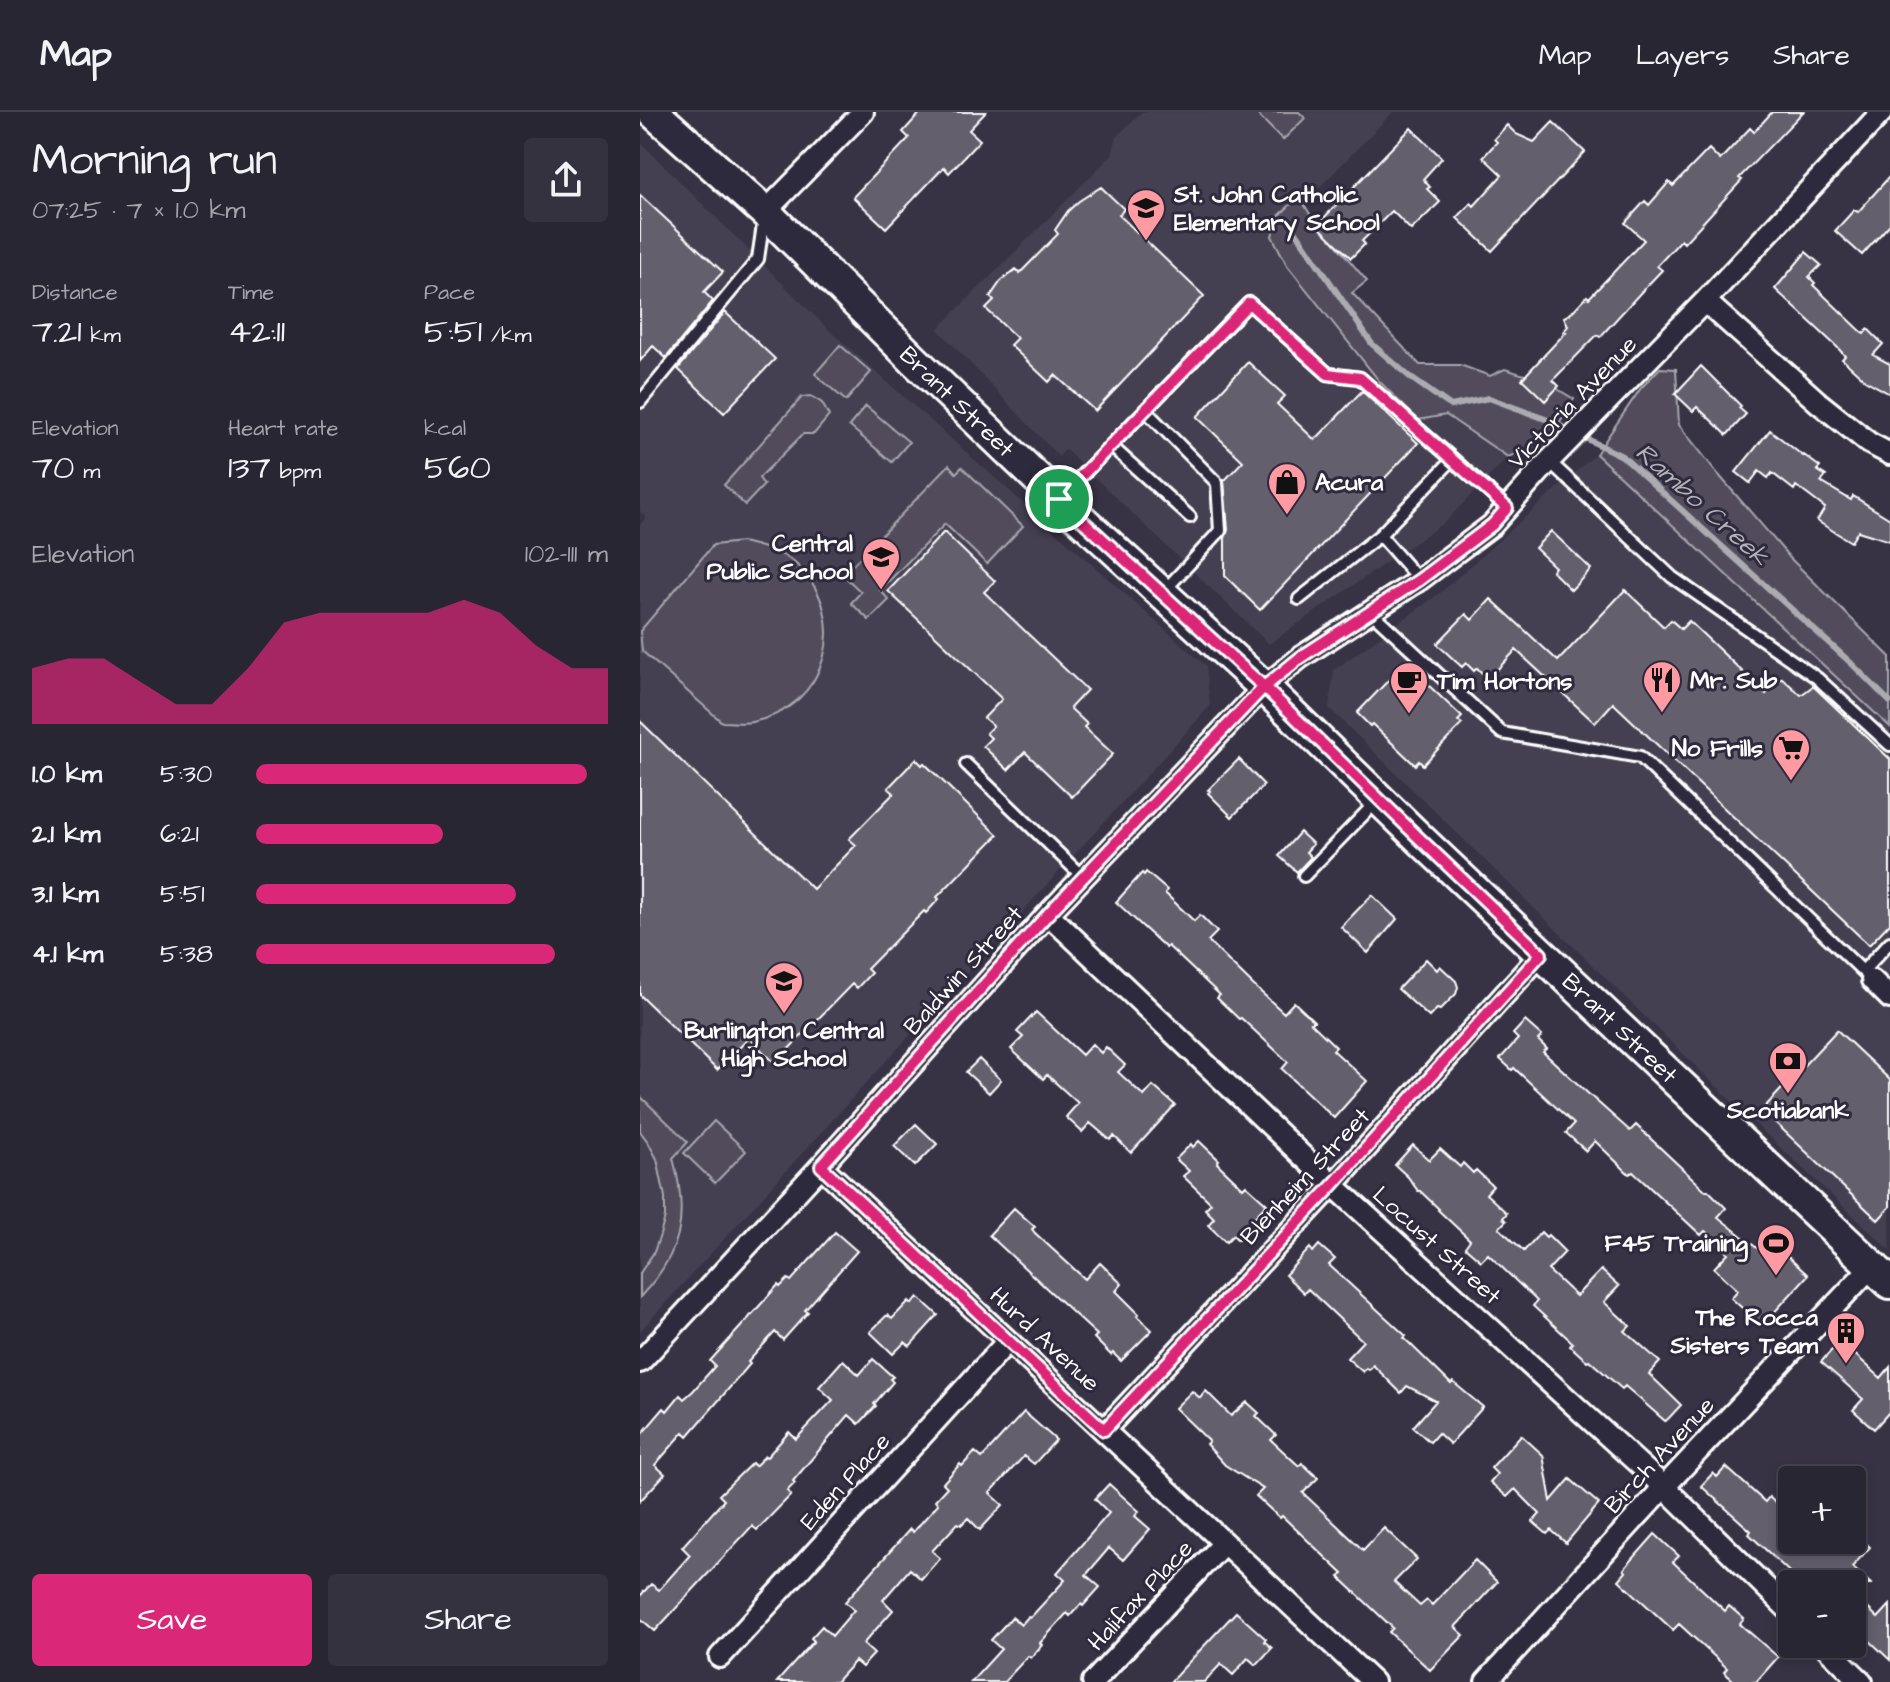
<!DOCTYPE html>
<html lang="en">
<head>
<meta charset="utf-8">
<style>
  body { margin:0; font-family:"Architects Daughter",sans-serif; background:#353240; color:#f1f3f6; height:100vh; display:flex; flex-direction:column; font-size:30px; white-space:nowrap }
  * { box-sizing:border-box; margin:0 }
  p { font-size:26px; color:#a5a5ac }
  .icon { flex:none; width:44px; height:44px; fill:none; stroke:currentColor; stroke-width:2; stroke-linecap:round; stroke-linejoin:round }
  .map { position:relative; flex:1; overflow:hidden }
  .panel { display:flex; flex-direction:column; background:#292634; width:640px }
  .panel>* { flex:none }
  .buttons { position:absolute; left:1138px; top:1354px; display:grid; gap:16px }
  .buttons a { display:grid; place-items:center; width:88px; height:88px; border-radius:8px; background:#292634; box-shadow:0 4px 12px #0003,0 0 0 2px #45434f; font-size:40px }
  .pin { position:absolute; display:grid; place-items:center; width:68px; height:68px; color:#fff; margin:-34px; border:4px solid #fff; border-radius:50%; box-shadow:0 2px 8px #0007 }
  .round { display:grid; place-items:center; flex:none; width:84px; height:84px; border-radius:8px; background:#353240 }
  .head { display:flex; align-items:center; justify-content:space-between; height:136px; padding:0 32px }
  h1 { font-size:44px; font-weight:600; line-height:60px }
  .figures { display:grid; grid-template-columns:repeat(3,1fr); gap:12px; height:136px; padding:8px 32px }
  .figures div { display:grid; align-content:center }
  .figures b { font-size:34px; font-weight:600 }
  .figures small { font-size:22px; font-weight:400 }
  .figures p { font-size:22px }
  .chart { height:224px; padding:16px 32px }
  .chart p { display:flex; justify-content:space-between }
  .chart svg { width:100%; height:144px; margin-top:8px; fill:#db2777; opacity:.7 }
  .button { display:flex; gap:16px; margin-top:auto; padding:16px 32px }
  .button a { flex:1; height:92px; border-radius:8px; background:#db2777; color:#fff; font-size:32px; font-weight:600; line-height:92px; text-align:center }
  .button a+a { background:#353240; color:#f1f3f6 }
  ul { padding:0 32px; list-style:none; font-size:26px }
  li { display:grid; grid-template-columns:128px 96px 1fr; align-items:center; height:60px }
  li i { height:20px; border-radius:10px; background:#db2777 }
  header { display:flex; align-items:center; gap:48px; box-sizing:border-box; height:112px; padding:0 40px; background:#292634; border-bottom:2px solid #45434f }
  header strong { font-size:38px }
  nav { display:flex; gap:44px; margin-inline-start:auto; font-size:28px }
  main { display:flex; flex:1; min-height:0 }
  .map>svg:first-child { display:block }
</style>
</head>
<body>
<header>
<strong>Map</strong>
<nav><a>Map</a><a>Layers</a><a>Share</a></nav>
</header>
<main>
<section class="panel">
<div class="head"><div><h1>Morning run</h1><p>07:25 · 7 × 1.0 km</p></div><a class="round"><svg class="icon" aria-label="share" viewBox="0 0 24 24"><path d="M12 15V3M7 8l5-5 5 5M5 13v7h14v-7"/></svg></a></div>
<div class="figures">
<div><p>Distance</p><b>7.21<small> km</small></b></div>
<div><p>Time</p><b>42:11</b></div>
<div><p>Pace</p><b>5:51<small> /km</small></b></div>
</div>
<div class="figures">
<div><p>Elevation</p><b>70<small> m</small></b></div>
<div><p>Heart rate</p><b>137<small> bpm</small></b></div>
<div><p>kcal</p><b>560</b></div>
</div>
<div class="chart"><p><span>Elevation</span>102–111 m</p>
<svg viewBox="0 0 160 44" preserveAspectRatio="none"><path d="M0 44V27L10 24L20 24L30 31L40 38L50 38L60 27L70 13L80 10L90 10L100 10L110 10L120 6L130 10L140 20L150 27L160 27V44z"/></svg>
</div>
<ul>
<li><b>1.0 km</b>5:30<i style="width:94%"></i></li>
<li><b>2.1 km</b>6:21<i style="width:53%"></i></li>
<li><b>3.1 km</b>5:51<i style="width:74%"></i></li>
<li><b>4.1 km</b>5:38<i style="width:85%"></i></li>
</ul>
<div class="button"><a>Save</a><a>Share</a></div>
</section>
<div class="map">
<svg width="1250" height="1570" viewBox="0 0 1250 1570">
  <rect width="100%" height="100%" fill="#373345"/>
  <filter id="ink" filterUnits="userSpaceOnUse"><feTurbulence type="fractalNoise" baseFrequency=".0125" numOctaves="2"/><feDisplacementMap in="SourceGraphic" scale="16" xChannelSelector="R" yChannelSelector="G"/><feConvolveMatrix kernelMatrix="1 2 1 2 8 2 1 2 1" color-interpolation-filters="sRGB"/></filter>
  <g filter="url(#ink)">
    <path fill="#444051" d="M502,0h251l-121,124 15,29 93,117 37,37 29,-4 62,42 -62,64 -177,123 -204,-195 -6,8 -121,-128 174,-174 5,-19z
      M0,30l191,190 375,334 4,40 -570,625v-806l6,-8 -6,-6z
      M956,342l294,273v523l-139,-130 -422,-412 5,-38 106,-77z"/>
    <path fill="#514c5c" stroke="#a8a6ae" stroke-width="2" d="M615,0h44l6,6 -22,22z
      M659,84l11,18 57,67 -15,12 68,72h40l30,11 15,-7 39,12 30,18 -26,42 -40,16 -62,-42 -28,5 -38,-38 -93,-117 -15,-29 5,-18z
      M200,233l31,27 -25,29 -31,-27z
      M1020,256l16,1 3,56 39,49 72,84 100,99v70l-294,-273 45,-66z
      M171,284l11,7 7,13 -15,18h-11l-44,44 5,7 -19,20 -21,-20 78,-88z
      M226,294l43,36 -17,20 -43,-36z
      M309,353l7,8 6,-6 61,59 -36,38 -42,-40 -65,66 9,10 -20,20 -18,-17 10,-11 -18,-17z
      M102,430c20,5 41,9 56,24 54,52 29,142 -46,156 -9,2 -20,0 -30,0l-80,-71 -2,-20 73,-86z
      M0,984l48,46 -15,16c16,59 9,95 -33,139v-24l14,-21 6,-17 5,-18v-20l-8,-38 -9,-17 -8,-11z
      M74,1009l32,30 -31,32 -31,-30z"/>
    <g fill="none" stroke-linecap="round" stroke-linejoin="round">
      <path stroke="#adabb2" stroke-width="6" d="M656,120l76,112 39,34 40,28 38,-8 59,22 74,36 229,207 39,39"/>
    </g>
    <path fill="#635f6d" stroke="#fff" stroke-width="2" d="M281,0h65l-17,18 11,10 -31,33 -5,-6 -58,61 -33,-31 56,-59 -6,-6z
      M1132,0h31l-64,66 3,2 -58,63 -3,-3 -24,26 5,4 -19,20 -43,47 -3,-2 -44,45 6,6 -14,15 -23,-22 44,-47 -2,-1 4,-5 -4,-9 6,-3 17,-18 2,2 55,-58 -19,-17 20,-22 4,4 20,-23 4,4 36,-37 11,11 30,-32 4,4z
      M913,10l32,30 -93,99 -35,-33 14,-15 3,3 28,-31 -19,-18 14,-15 -3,-3 13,-14 9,9 18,8z
      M771,16l31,30 -19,21 7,8 -3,2 13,13 -29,28 -19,-19 -30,30 3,3 -14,14 -34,-33z
      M1250,64v48l-28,31 -27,-24 19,-21 4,2z
      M461,75l23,22 -5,6 85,81 -109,115 -40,-36 -6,7 -39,-37 7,-7 -31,-29 8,-8 -4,-4 11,-16 15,-12 4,4 38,-39 -3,-4 13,-19 11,-10z
      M0,83l83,77 -19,20 9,9 -47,57 -13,-12 -13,15z
      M1166,140l15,13 -12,12 6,6 -2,2 51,49 4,-5 15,15 -10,11 17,9v30l-25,-14 -23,-21 3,-3 -8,-9 -62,-58z
      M85,200l50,47 -51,54 -46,-44z
      M608,250l37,34 -8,8 38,36 47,-49 56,52 -158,167 -35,-34v-38l3,-8 -4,-49 19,-20 -46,-44z
      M1061,254l40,40 -2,2 7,6 -19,21 -30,-28 -4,4 -18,-17z
      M1130,318l33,26 1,-1 16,12 -3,3 9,6 -5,6 30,18 2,-4 37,23v22l-32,-10 -7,11 -34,-21 8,-13 -29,-22 -2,4 -22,-17 -4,5 -9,-7 -9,12 -14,-11z
      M911,419l40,38 -20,21 -19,-19 3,-4 -20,-19z
      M304,420l51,49 -11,11 103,98 -17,18 17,16 -3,3 29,27 -41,43 -47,-45 -17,18 -25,-24 8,-8 -5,-5 7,-7 -9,-8 18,-19 -114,-108z
      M985,478l39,37 7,-7 10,9 8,-8 77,73 16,-16 19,17 12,-9 77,73v164l-21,22 -256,-242 -18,20 -79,-73 -28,29 -11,-11 -3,3 -8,-8 -4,4 -25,-23 29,-30 6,6 19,-21 67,62z
      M765,551l57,54 -4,4 4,3 -39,41 -4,-4 -4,4 -43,-41 -2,2 -13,-13z
      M0,609l173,168 43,-44 -7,-6 45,-46 -6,-5 28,-29 6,6 2,-2 74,72 -61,62 2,2 -13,14 -2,-2 -57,58 4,4 -14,15 -5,-4 -77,79 -26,-25 -32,32 -77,-75z
      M599,647l25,26 -32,32 -24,-24 2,-2 -2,-1z
      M660,720l13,12 -7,8 5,5 -14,15 -18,-16z
      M506,760l21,18 -2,3 29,28 6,-6 17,17 -9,9 45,44 31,28 10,-11 20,19 -3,2 25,24 -3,3 34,31 -33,37 -52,-49 6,-7 -47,-44 -2,1 -22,-21 3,-3 -52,-49 -2,2 -50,-46 26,-29 2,2z
      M732,783l25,24 -29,34 -27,-26z
      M786,847l11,11 3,-4 16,15 2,6 -2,7 -16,16 -3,-1 -8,8 -31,-28z
      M396,900l46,43 10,-11 9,9 5,-6 19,18 -7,7 26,24 9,-10 22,19 -44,48 -17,-17 -4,4 -20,-17 -8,9 -16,-15 12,-14 -31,-28 -4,4 -32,-30 12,-12 -6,-5z
      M885,909l17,15 -4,4 9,9 -4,3 50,46 37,33 6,-6 69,65h3l18,18 -8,9 50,40 9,-10 31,28 -46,51 -31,-28 7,-8 -24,-22 14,-15 -23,-22 -4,4 -68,-63 -4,2 -34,-33 -9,10 -20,-18 8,-9 -60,-56 -2,2 -12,-11 18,-20 -5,-5z
      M1197,918l53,50v127l-12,13 -116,-110z
      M339,947l22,21 -12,13 -23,-21z
      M276,1012l21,20 -22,22 -21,-20z
      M559,1029l20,19 -2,3 26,25 3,-3 21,19 -20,21 1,4 -10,11 -5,-5 -7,7 -18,-17 6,-7 -9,-9 6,-6 -28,-27 6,-5 -13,-12 15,-15 2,3z
      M773,1033l16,15 11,-11 20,18 3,-4 10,10 3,-3 17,16 -7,8 21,19 -4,5 3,3 -7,7 25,23 17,-19 5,5 2,-2 17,17 -17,18 28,26 25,-26 18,16 -15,16 26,24 -5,5 35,31 -11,12 32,31 -13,14 -3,2 -40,-35 -3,3 -33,-29 -2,1 -17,-15 3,-3 -40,-37 4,-5 -49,-47 -7,7 -16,-14 5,-7 -32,-30 1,-1 -19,-18h-2l-10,-14 -13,-12z
      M374,1096l21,19 -3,2 3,4 50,46 15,-16 22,21 -6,7 23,23 -2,2 15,14 -31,31 -8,-8 -2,2 -17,-17 3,-3 -108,-100z
      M195,1120l22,19 -52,59 3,2 -25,28 -8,-8 -27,30 2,2 -62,72 -4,-4 -29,33 10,9 -25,27v-65l24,-28 3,3 13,-16 4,4 9,-8 22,-25 -5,-5 36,-40 32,-36 2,2 8,-8 3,2z
      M679,1133l16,14 -6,6 77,71 -2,2 47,46 2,-2 30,25 -33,37 -12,-11 -8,9 -17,-15 23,-26 -29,-15 -6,7 -28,-28 -4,5 -3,-2 -3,4 -16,-14 16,-17 -55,-52 -4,4 -19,-18 25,-27 3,4z
      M278,1185l20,18 -28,31 -5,-4 -12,12 -23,-22 17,-17 5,4 17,-18 3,3z
      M1200,1229l41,37 9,-11v44l-16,18 -21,-19 10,-11 -42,-37z
      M233,1247l20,18 -3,2 3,3 -19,22 2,2 -17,18 -10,-9 -56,66 2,2 -8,8 4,4 -34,35 -5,-4 -97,105 -15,-13v-22l11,-12 8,6 31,-35 -8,-8 42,-47 -5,-5 33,-32 3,3 10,-10 2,1 22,-25 7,7 37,-39 -14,-13 24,-27 16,15z
      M552,1279l8,7 6,-7 25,25 16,-14 12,11 -3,3 20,19 -5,5 28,26 3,-3 16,15 -15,15 60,57 21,-22 33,31 -23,23 26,24 7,-6 5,5 43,-45 22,22 -42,45 9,8 -34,35 -41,-38 4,-4 -54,-51 4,-3 -61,-58 -2,2 -24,-22 7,-7 -38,-24 -19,-21 3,-3 -34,-33z
      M384,1300l32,28 -22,24 -10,-8 -34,37 13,12 -23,25 -12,-12 -7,7 -3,-2 -26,28 8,7 -19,21 -11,-10 -27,31 10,10 -30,34 11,10 -12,13 -7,-6 -19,21h-59l37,-41 -3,-3 11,-12 10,10 22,-26 -9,-8 65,-73 3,3 25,-28 -3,-4 12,-13 -4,-4 17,-19 2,2 13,-14 7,6z
      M881,1323l22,20 8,46 19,-22 29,25 -33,39 -15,-13 -4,4 -14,-12 7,-8 -25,-25 -8,8 -17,-15 7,-8 -6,-6z
      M1086,1355l39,35 4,-5 23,21v22h60l4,-6 14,13 -18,20 19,17h-69l-53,-50 2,-3 -50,-45 12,-13 4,4z
      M469,1372l30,27 -4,5 15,13 -27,31 -14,-12 -23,27 14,12 -17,19 -2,-2 -11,12 -3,-3 -27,30 2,2 -11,13 -3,-2 -24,26h-33l30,-33 -10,-9 21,-23 9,8 7,-8 2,1 35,-38 -8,-7 52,-60 -14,-14z
      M1015,1422l24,22 -6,6 52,49 4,-5 15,13 -4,5 38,33 -22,25h-21l-11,-10 3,-4 -48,-44 -6,6 -54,-50 7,-8 -2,-3z
      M1212,1481l26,25 12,-13v55l-38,-36z
      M596,1500l30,27 -2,2 8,7 -16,17 -8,-7 -15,17 -12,-11 -17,18h-34z"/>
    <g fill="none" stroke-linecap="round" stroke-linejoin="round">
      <g stroke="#fff" stroke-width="16">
        <path id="lane" d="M0,290l118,-143 6,-41
          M505,298l72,73 3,48 -57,61
          M471,334l79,71
          M909,349l123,116 145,101 73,67
          M420,386l189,-195 79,71 32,4 93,81 54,49
          M740,423l39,45
          M659,487l81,-64 73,-76
          M731,500l131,121 138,24 232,223
          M326,652l117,113
          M664,764l74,-76
          M1223,859l27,-29"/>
      </g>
      <g stroke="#fff" stroke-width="26">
        <path id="street" d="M125,100l98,-100
          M1065,189l114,102 50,40 21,11
          M408,802l285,271 331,302 128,126
          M1232,868l18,18
          M181,1054l552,516
          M0,1250l181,-196 227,-252 216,-227 37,-30 118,-77 73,-55 57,-64 156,-160 177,-189
          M464,1318l229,-245 208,-231
          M1183,1532l39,38
          M80,1545l288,-316
          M453,1570l131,-139
          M846,1570l178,-195 208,-221"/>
      </g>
      <g stroke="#fff" stroke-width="36">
        <g id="primary">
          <path id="s1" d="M13,0l112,100 148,147 146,140 205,188 156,152 470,444"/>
        </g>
      </g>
      <use href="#lane" stroke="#2f2a3d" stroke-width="10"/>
      <use href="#street" stroke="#2f2a3d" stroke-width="20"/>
      <use href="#primary" stroke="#2f2a3d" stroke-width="30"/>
    </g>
  </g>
  <g fill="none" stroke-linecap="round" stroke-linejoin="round" filter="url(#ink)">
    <g stroke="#fff" stroke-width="16">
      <path id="route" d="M419,387l205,188 -216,227 -227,252 283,264 229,-245 208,-231 -121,-115 -156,-152 37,-30 118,-77 73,-55 15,-17 -147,-130 -32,-4 -79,-71 -190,196"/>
    </g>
    <use href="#route" stroke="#db2777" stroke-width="10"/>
  </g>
  <defs>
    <g id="school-pin" transform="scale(2)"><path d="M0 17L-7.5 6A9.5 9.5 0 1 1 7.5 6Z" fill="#ff9aa2" stroke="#2f2a3d"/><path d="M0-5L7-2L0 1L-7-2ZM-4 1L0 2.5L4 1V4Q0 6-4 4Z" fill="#111"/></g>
    <g id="shop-pin" transform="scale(2)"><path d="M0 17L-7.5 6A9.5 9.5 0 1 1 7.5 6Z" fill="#ff9aa2" stroke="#2f2a3d"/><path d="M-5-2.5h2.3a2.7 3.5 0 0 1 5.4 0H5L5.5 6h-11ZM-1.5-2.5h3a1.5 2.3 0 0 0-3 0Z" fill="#111"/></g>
    <g id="restaurant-pin" transform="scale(2)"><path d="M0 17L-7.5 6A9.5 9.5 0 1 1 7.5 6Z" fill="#ff9aa2" stroke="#2f2a3d"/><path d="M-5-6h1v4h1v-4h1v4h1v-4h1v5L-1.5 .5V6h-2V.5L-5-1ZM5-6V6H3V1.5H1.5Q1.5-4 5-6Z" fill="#111"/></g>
    <g id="cafe-pin" transform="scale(2)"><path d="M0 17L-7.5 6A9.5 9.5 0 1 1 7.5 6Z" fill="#ff9aa2" stroke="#2f2a3d"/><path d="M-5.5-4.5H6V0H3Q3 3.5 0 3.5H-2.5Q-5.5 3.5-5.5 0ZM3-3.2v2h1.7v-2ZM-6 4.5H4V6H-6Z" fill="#111"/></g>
    <g id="supermarket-pin" transform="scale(2)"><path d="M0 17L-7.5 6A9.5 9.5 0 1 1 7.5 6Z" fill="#ff9aa2" stroke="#2f2a3d"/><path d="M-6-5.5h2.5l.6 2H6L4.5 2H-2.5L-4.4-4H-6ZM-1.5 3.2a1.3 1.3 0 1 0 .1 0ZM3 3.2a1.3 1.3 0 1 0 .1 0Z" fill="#111"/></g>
    <g id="bank-pin" transform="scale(2)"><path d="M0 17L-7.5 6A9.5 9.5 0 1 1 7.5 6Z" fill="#ff9aa2" stroke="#2f2a3d"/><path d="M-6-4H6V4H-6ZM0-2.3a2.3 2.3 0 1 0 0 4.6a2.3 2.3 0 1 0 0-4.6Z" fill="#111"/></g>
    <g id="stadium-pin" transform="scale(2)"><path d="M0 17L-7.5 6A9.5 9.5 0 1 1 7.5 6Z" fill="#ff9aa2" stroke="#2f2a3d"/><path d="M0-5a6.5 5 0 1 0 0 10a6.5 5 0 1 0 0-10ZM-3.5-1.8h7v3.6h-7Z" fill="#111"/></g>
    <g id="building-pin" transform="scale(2)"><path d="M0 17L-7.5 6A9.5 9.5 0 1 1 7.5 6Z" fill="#ff9aa2" stroke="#2f2a3d"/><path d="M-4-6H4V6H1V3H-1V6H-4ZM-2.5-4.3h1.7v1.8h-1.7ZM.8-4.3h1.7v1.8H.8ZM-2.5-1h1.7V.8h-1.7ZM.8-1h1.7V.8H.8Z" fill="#111"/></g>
  </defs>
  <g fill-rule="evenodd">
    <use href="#school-pin" x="506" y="96"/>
    <use href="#shop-pin" x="647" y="370"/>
    <use href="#school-pin" x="241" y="445"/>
    <use href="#restaurant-pin" x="1022" y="568"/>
    <use href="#cafe-pin" x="769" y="569"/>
    <use href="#supermarket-pin" x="1151" y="636"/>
    <use href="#school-pin" x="144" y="869"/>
    <use href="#bank-pin" x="1148" y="949"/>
    <use href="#stadium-pin" x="1136" y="1131"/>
    <use href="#building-pin" x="1206" y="1219"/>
  </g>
  <g text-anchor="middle" stroke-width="6" stroke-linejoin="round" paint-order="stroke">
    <g font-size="24" font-weight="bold" fill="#fff" stroke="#2f2a3d" text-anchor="start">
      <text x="534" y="90">St. John Catholic<tspan x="534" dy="28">Elementary School</tspan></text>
      <text x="675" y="378">Acura</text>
      <text x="213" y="439" text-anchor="end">Central<tspan x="213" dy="28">Public School</tspan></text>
      <text x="1050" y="576">Mr. Sub</text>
      <text x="797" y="577">Tim Hortons</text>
      <text x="1123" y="644" text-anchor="end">No Frills</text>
      <text x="144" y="926" text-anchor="middle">Burlington Central<tspan x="144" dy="28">High School</tspan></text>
      <text x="1148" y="1006" text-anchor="middle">Scotiabank</text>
      <text x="1108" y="1139" text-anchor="end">F45 Training</text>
      <text x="1178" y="1213" text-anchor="end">The Rocca<tspan x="1178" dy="28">Sisters Team</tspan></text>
    </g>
    <g font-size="24" fill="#fff" stroke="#2f2a3d">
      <text dy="8" stroke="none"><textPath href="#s1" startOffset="420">Brant Street</textPath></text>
      <text transform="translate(932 290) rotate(-46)" y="8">Victoria Avenue</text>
      <text transform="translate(323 858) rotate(-48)" y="8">Baldwin Street</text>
      <text dy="8" stroke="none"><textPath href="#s1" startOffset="1332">Brant Street</textPath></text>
      <text transform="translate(665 1064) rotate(-47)" y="8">Blenheim Street</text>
      <text transform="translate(797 1133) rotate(42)" y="8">Locust Street</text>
      <text transform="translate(405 1227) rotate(43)" y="8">Hurd Avenue</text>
      <text transform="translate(1019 1343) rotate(-47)" y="8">Birch Avenue</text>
      <text transform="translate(205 1369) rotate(-48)" y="8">Eden Place</text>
      <text transform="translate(500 1483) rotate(-47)" y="8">Halifax Place</text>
    </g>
    <g font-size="26" font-style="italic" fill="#b4b2b9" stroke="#2f2a3d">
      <text transform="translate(1063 392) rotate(42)" y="9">Rambo Creek</text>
    </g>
  </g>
</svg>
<div class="buttons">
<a>+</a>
<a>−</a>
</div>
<div class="pin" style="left:419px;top:387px;background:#1e9e55"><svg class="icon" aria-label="arrive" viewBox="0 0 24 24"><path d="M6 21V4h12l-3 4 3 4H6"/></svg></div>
</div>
</main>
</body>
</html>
